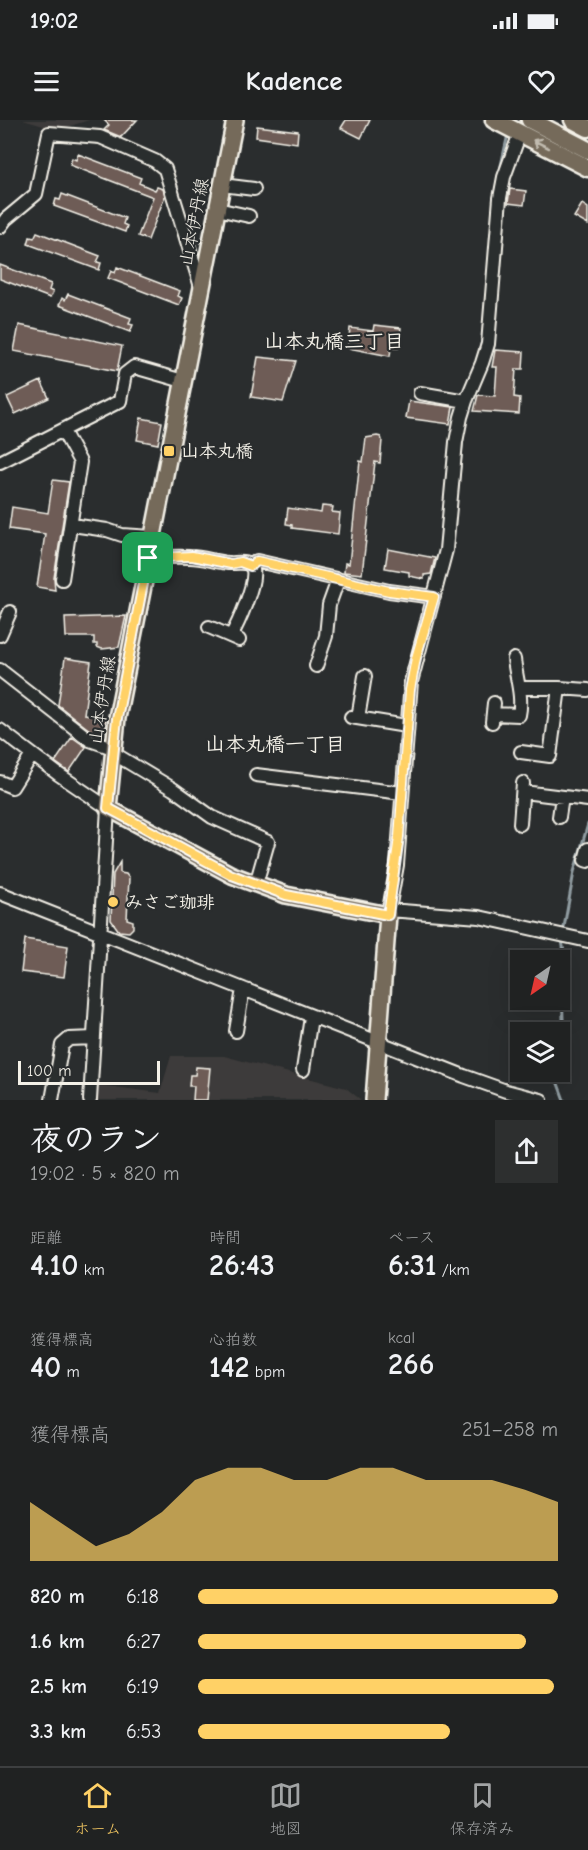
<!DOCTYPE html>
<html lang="ja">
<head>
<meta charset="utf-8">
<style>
  body { margin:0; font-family:"Comic Neue","Klee One",sans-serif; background:#2d2f2f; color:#f1f3f6; height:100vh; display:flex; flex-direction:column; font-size:22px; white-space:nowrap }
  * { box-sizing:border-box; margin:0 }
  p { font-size:20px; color:#a2a4a5 }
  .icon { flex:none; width:33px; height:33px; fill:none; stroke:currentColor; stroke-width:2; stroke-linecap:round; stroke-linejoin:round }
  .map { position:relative; height:980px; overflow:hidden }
  .sheet { display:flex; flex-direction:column; background:#202222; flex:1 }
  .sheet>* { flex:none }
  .needle { width:39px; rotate:214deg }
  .tools { position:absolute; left:510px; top:830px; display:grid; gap:12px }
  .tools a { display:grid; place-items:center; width:60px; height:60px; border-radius:0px; background:#202222; box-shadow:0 6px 24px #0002,0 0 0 2px #3d3f40; font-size:30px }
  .scale { position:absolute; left:18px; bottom:15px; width:142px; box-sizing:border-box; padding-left:6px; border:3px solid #f4f1e8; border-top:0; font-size:16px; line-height:21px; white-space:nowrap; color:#f4f1e8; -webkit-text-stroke:4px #2a2d2e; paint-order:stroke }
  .pin { position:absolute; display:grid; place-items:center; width:51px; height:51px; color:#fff; margin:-26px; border-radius:12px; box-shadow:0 3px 9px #0006 }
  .round { display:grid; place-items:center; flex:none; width:63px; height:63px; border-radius:0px; background:#2d2f2f }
  .summary { display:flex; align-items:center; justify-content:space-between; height:102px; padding:0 30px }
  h1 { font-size:33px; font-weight:800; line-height:45px }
  .figures { display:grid; grid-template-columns:repeat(3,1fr); gap:9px; height:102px; padding:6px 30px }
  .figures div { display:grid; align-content:center }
  .figures b { font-size:30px; font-weight:800 }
  .figures small { font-size:16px; font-weight:400 }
  .figures p { font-size:16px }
  .chart { height:168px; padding:12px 30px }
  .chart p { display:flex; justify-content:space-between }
  .chart svg { width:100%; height:108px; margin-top:6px; fill:#ffd166; opacity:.7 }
  ul { padding:0 30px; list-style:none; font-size:20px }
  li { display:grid; grid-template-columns:96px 72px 1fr; align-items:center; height:45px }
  li i { height:15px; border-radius:8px; background:#ffd166 }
  .status { display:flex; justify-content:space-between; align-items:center; height:42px; padding:0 30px; background:#202222; direction:ltr }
  .status svg { height:16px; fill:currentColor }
  header { display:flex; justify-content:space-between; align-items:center; height:78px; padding:0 30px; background:#202222; font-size:27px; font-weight:800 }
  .menu { display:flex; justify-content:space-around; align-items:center; height:84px; border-top:2px solid #3d3f40; background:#202222; font-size:16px; color:#a2a4a5 }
  .menu a { display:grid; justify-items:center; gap:3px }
  .menu .selected { color:#ffd166 }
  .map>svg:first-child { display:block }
</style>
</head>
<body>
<div class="status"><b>19:02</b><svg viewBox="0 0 49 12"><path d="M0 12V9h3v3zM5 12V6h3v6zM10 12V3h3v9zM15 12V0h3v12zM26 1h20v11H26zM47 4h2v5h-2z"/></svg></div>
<header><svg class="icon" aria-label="menu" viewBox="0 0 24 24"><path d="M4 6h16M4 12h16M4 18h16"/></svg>Kadence<svg class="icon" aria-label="heart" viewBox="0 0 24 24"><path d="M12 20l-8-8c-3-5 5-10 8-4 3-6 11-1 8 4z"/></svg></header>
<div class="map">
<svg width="588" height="980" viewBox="0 0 588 980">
  <rect width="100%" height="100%" fill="#2a2d2e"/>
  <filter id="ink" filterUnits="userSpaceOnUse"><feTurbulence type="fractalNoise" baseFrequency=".0167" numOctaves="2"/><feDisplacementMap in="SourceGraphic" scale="12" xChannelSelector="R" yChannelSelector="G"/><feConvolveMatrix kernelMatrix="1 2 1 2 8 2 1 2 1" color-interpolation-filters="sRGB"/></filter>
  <g filter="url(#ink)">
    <path fill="#3e3b3a" d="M23,0h66l-32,10z
      M171,936h53l122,32 15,12h-264l1,-15 62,8z"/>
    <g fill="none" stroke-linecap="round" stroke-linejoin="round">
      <path stroke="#909ca1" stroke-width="3" d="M495,72l13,-58
        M479,233l4,-17
        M451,433l12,-116
        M563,813l11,-61 14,-48
        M560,949l4,-19 -2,-63 2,-34 -2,-13
        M559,951l-2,10 7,19"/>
    </g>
    <path fill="#6e5c56" stroke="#f4f1e8" stroke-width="1.5" d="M104,0h33l-16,17 -17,-7 5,-5z
      M346,0h24l-9,18 -20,-10z
      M257,6l41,5 -1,12 -41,-6z
      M78,34l63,24 -2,5 16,7 2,-3 6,2 2,7 -17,44 -10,-4 15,-39 -83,-32 2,-7 4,2z
      M510,69l16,2 -2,14 -16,-2z
      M62,74l63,24 -2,6 4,2 -2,6 -71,-26 2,-7 4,1z
      M582,84l6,4v17l-14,-8z
      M37,112l63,24 -3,6 4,1 -2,7 -71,-26 2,-7 4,1z
      M0,145l51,19 -2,6 4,2 -3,6 -50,-19z
      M117,147l63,24 -2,5 4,2 -3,7 -71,-27 3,-7 4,2z
      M68,174l63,24 -2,6 4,1 -3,7 -71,-27 3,-7 3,2z
      M19,205l103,21 -5,25 -103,-20z
      M374,205l27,3 -3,20h-7l-1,8 -42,-8 2,-20 23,3z
      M495,230l29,2 -1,17h-7l-2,28 6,1 -1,16 -45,-3 4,-16 17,1 2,-29h-5z
      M258,237l38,4 -13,41 -32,-5z
      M41,261l8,17 -34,16 -8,-17z
      M409,281l44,6 -3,17 -44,-6z
      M141,298l21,4 -4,22 -21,-4z
      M377,316l4,1 1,3 -2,23 -5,-1 -13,112 -18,-2 1,-9 4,1 11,-103 3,1 3,-24z
      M53,360l16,2 -15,96 1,12 -18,-3 8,-53 -36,-5 3,-22 36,6z
      M322,386l11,1 -1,5 8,1 -2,21 -46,-6v-3l-6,-1 2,-16 33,5z
      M388,429l47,9 -4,16 -7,1v4l-15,-3v-4l-24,-4z
      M126,496l-7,31 -17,2 -5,-2v-3h-3v-7h-28l-1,-19z
      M65,538l26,4 -7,52 22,4 -2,15 -13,-2 -33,-26z
      M72,617l14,10 -17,25 -14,-10z
      M120,742v11l6,1 3,4 -2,41 6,2v7l-4,4 -10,-1 -8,-11 2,-46z
      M25,819l43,7 -4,31 -43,-5z
      M196,947l14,1 -3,32h-14l1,-14h-5l1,-11h5z"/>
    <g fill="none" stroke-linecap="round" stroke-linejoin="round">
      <g stroke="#f4f1e8" stroke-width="16">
        <path id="minor" d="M222,65l32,4
          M217,89l32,7
          M0,107l6,-8 30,-25 13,-61 51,4 55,24 10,8 36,118
          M466,281l16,-38 6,-19 12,-146 4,-21 16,-44
          M0,342l120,-61 5,-27 9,-7 49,14
          M72,405l35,5 15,5 30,2
          M148,438c14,-1 28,-2 42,-1 13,0 25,5 38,6 7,1 22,-4 25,7 3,14 -15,54 -22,66
          M251,446l6,-5 132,30 45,6
          M62,459l18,-117 -17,-31
          M209,507l30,13
          M0,515l10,-23
          M316,546l10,-30 3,-31 9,-25
          M0,550l90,70 23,8
          M520,568h39
          M493,594l26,1c4,-19 -3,-37 -5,-56
          M351,597l55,9
          M358,598l7,-42
          M492,602l2,-19
          M0,610l58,44 50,34 -18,292
          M521,632l29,4 9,-68 29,2
          M113,633l60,36 39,28 56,25 -12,42
          M256,655l146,18
          M0,662l12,5 20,-32
          M523,672l65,8
          M559,697l3,-20
          M520,704l3,-41
          M588,729l-3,11 3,1
          M0,773l464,183 42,15 35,9
          M389,790l90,7 109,24
          M388,795l9,-50 14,-183 35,-132 10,-108 5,-25 5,-16 -46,-8
          M236,911l7,-42
          M303,950l8,-53
          M52,980l10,-55 7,-6 25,-1"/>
      </g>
      <g stroke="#f4f1e8" stroke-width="20">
        <path id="major" d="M235,0l-118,598 -9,90 124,67 54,20 102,20 -14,185"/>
      </g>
      <g stroke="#f4f1e8" stroke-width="21">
        <path id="highway" d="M494,0l94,48
          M530,0l58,30
          M573,0l15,8"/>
      </g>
      <use href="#minor" stroke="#2a2d2e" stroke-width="12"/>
      <use href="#major" stroke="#746a5a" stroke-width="15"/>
      <use href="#highway" stroke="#746a5a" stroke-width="16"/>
    </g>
    <defs><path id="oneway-shaft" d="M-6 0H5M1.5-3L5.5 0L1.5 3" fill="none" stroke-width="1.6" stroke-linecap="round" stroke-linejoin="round" transform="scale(1.5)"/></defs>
    <use stroke="#c1bbaf" href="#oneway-shaft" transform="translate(541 24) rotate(-153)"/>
  </g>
  <g fill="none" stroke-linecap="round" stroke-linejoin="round" filter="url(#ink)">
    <g stroke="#fff" stroke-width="12">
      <path id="route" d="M192,436l39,8 9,-2 11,4 6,-5 132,30 45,6 -18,61 -6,32 -11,147 -11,78 -102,-20 -54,-20 -124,-67 9,-90 31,-160z"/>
    </g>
    <use href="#route" stroke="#ffd166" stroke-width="8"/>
  </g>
  <g fill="#ffd166" stroke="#2a2d2e" stroke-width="2">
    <rect x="163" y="325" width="12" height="12" rx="3"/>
    <circle cx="113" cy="782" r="6"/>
  </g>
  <g text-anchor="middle" stroke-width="4.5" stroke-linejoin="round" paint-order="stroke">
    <g font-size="18" fill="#f4f1e8" stroke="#2a2d2e">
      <text transform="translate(194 102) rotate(-79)" y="6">山本伊丹線</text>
      <text transform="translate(102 580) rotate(-81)" y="6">山本伊丹線</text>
    </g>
    <g font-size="18" font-weight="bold" fill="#f4f1e8" stroke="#2a2d2e" text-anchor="start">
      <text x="181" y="337">山本丸橋</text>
      <text x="125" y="788">みさご珈琲</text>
    </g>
    <g font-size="20" font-weight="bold" fill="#f4f1e8" stroke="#2a2d2e">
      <text x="334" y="228">山本丸橋三丁目</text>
      <text x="275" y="631">山本丸橋一丁目</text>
    </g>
  </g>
</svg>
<div class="tools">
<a><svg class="needle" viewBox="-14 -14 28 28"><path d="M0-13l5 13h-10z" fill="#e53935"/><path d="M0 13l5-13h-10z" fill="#a2a4a5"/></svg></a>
<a><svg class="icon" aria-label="layers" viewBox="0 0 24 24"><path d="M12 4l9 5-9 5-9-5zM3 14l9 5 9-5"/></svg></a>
</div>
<div class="scale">100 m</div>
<div class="pin" style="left:148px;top:438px;background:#1e9e55"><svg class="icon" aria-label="arrive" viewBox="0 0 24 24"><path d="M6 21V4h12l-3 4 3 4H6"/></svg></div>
</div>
<section class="sheet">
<div class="summary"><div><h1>夜のラン</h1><p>19:02 · 5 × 820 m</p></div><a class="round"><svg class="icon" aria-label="share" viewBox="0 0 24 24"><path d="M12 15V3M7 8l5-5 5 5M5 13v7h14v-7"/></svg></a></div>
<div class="figures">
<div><p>距離</p><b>4.10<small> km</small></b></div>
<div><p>時間</p><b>26:43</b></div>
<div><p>ペース</p><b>6:31<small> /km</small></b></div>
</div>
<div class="figures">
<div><p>獲得標高</p><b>40<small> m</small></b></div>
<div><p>心拍数</p><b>142<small> bpm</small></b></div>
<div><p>kcal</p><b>266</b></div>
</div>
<div class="chart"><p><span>獲得標高</span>251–258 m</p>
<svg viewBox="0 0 160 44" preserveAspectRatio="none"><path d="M0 44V20L10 29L20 38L30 33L40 24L50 11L60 6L70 6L80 11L90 11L100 6L110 6L120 11L130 11L140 11L150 15L160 20V44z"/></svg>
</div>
<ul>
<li><b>820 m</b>6:18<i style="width:100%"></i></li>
<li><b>1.6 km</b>6:27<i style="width:91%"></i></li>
<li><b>2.5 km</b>6:19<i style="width:99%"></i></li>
<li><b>3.3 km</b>6:53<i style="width:70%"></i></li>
</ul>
</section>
<nav class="menu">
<a class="selected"><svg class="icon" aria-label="home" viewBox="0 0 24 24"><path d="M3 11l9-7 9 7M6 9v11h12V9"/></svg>ホーム</a>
<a><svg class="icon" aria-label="map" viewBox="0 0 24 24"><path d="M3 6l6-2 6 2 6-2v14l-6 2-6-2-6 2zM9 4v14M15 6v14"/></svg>地図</a>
<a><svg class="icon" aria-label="saved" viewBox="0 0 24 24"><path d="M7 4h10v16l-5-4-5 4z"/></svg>保存済み</a>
</nav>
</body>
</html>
